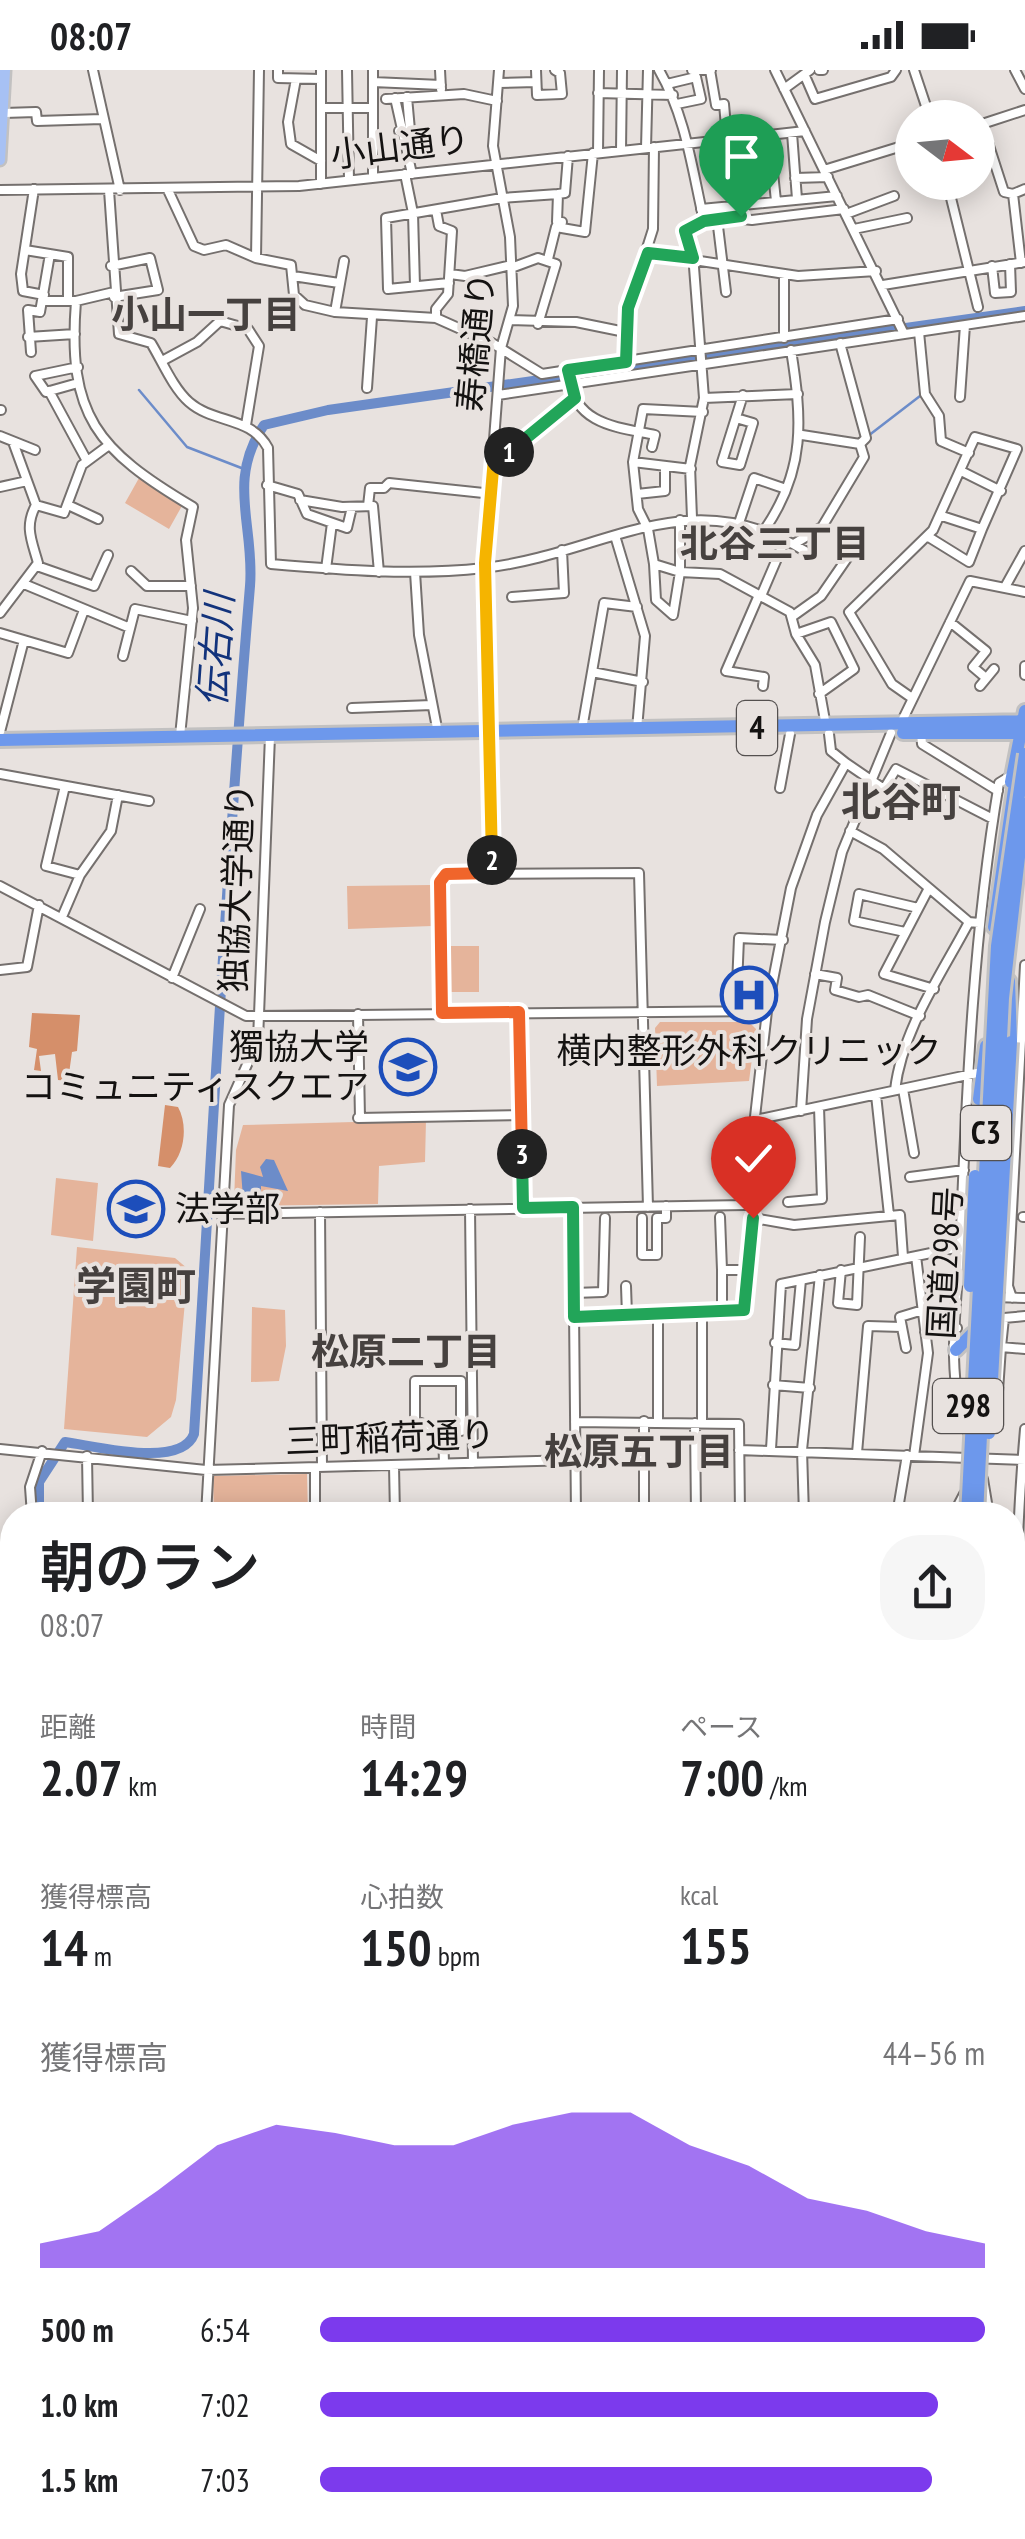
<!DOCTYPE html>
<html lang="ja">
<head>
<meta charset="utf-8">
<style>
  body { margin:0; font-family:"PT Sans Narrow","Noto Sans JP",sans-serif; background:#f6f6f6; color:#202124; height:100vh; display:flex; flex-direction:column; font-size:38px; white-space:nowrap }
  * { box-sizing:border-box; margin:0 }
  p { font-size:32px; color:#757577 }
  .icon { flex:none; width:55px; height:55px; fill:none; stroke:currentColor; stroke-width:2; stroke-linecap:round; stroke-linejoin:round }
  .map { position:relative; flex:1; overflow:hidden }
  .side { position:absolute; left:0px; top:1432px; width:1025px; height:1038px; display:flex; flex-direction:column; background:#fff; border-radius:40px 40px 0 0; box-shadow:0 5px 25px #0003 }
  .side>* { flex:none }
  .needle { width:65px; rotate:106deg }
  .fabs { position:absolute; left:895px; top:30px; display:grid; gap:20px }
  .fabs a { display:grid; place-items:center; width:100px; height:100px; border-radius:50%; background:#fff; box-shadow:0 5px 25px #0003; font-size:50px }
  .pin { position:absolute; display:grid; place-items:center; width:85px; height:85px; color:#fff; margin:-102px -42px; border-radius:50% 50% 50% 0; rotate:-45deg; box-shadow:0 0 10px #0007 }
  .pin .icon { rotate:45deg }
  .km { position:absolute; width:50px; height:50px; margin:-25px; border-radius:50%; background:#222; color:#fff; font-size:28px; line-height:50px; text-align:center }
  .round { display:grid; place-items:center; flex:none; width:105px; height:105px; border-radius:40px; background:#f6f6f6 }
  .head { display:flex; align-items:center; justify-content:space-between; height:170px; padding:0 40px }
  h1 { font-size:55px; font-weight:600; line-height:75px }
  .figures { display:grid; grid-template-columns:repeat(3,1fr); gap:15px; height:170px; padding:10px 40px }
  .figures div { display:grid; align-content:center }
  .figures b { font-size:50px; font-weight:600 }
  .figures small { font-size:28px; font-weight:400 }
  .figures p { font-size:28px }
  .chart { height:280px; padding:20px 40px }
  .chart p { display:flex; justify-content:space-between }
  .chart svg { width:100%; height:180px; margin-top:10px; fill:#7c3aed; opacity:.7 }
  ul { padding:0 40px; list-style:none; font-size:32px }
  li { display:grid; grid-template-columns:160px 120px 1fr; align-items:center; height:75px }
  li i { height:25px; border-radius:12px; background:#7c3aed }
  .status { display:flex; justify-content:space-between; align-items:center; height:70px; padding:0 50px; background:#fff; direction:ltr }
  .status svg { height:28px; fill:currentColor }
  .map>svg:first-child { display:block }
</style>
</head>
<body>
<div class="status"><b>08:07</b><svg viewBox="0 0 49 12"><path d="M0 12V9h3v3zM5 12V6h3v6zM10 12V3h3v9zM15 12V0h3v12zM26 1h20v11H26zM47 4h2v5h-2z"/></svg></div>
<div class="map">
<svg width="1025" height="2469" viewBox="0 0 1025 2469">
  <rect width="100%" height="100%" fill="#e8e2df"/>
  <path fill="#e5b49b" d="M139,408l44,26 -14,25 -44,-26z
    M431,815l1,41 -84,3 -1,-43z
    M448,876h31v46h-30z
    M660,952h89l7,7 -7,52 -92,5 -2,-58z
    M426,1050l-1,42 -46,4 -1,38 -138,2 -6,-5 2,-51 7,-25z
    M56,1108l42,5 -5,58 -42,-6z
    M77,1177l98,11 13,11 -12,131 -5,17 -24,20 -83,-8z
    M252,1237l33,3 1,36 -7,35 -28,1z
    M307,1404l1,41h-94l-1,-39z
    M0,1914l12,1v133l-12,-1z"/>
  <path fill="#d58f6a" d="M32,943l48,2 -3,36 -5,1 -4,29 -10,-1 -3,-26 -16,2 2,15 -7,-1 3,-21 -8,-2z
    M165,1035l13,2c10,18 7,46 -8,61l-12,-2z"/>
  <path fill="#6c8cc9" d="M266,1089l8,1 14,31 -27,-5v8l16,8 -34,-4 -2,-27 22,6 -3,-10z"/>
  <g fill="none" stroke-linecap="round" stroke-linejoin="round">
    <path stroke="#6c8cc9" stroke-width="2.5" d="M139,320l48,57 57,22
      M868,366l52,-40"/>
    <path stroke="#6c8cc9" stroke-width="6" d="M812,2469l5,-11"/>
    <path stroke="#6c8cc9" stroke-width="10" d="M39,1445v-33l26,-40c31,4 116,27 129,-8 18,-283 32,-566 56,-848 5,-60 -24,-105 14,-161l64,-15 697,-99
      M0,1534l12,-6"/>
    <g stroke="#75706e" stroke-width="12">
      <path id="minor" d="M93,0l27,120
        M278,0v8l43,1
        M321,0v114
        M347,0l2,110
        M373,0v107
        M440,0l1,19
        M536,0l1,25 25,-1 -2,-21 -5,-3
        M659,0c27,47 33,99 45,151
        M692,0h19
        M710,0l6,35 8,-1 9,102
        M775,0l129,264
        M819,0h4
        M914,0l16,48
        M1015,0l10,19
        M805,6l10,23 76,-22 5,-7
        M296,9l-8,43 3,22 30,17
        M373,12l68,3
        M499,13l37,-1
        M667,14l29,-7 5,22 -24,5
        M784,19l26,-19
        M598,23l75,2
        M395,28l17,76
        M386,29l78,-5 33,7
        M321,38h52
        M4,43l32,-1 1,9 65,-2
        M982,54l22,68 9,2
        M982,54l43,-14
        M399,61l11,-1 -3,-33
        M792,63l5,66
        M769,65l7,66
        M749,67l5,66
        M646,78l2,-78
        M621,81l1,-81
        M598,83l1,-83
        M824,100l88,-27
        M405,104l8,39 2,73
        M795,108l33,-1
        M947,112l31,125
        M167,118l27,58 10,4 22,-5 30,13 35,7 3,30 11,10 30,7 101,6 56,25 50,31 356,-55
        M34,119l-13,85 2,17 21,4
        M0,120l299,-4 506,-55
        M109,120l10,144 32,9c11,18 22,45 38,59 25,22 62,14 79,46l3,116c71,6 142,12 213,4 121,-14 202,-89 321,-17
        M701,139l136,-13
        M846,144l48,-18
        M717,148l9,74
        M562,152h-5l1,-28 7,-1 3,-37
        M854,159l53,-11
        M25,180l43,7v44
        M648,183l150,23 78,-5
        M256,188l3,-188
        M548,189l8,-32 29,5 8,-79
        M1021,193l-8,-69 12,-5
        M111,196l39,-8 8,32 -44,7
        M992,196l3,27 16,-1 -1,-28
        M511,198l27,-10 18,6 -18,60
        M450,204l15,2 46,-11
        M293,206l46,7
        M449,213l-61,6 -2,-71 116,-20 56,-4
        M883,215l142,-23
        M43,231h33l38,-9
        M76,231c-9,115 21,149 117,206l-7,33 7,68 -13,128
        M335,242l9,-51
        M436,248v-9l12,-15 4,-63 -13,-5 -3,-16
        M510,250l66,2 49,10
        M919,262l6,62 14,22 2,25 28,12
        M28,267l47,-3
        M784,268v-64
        M31,282l-3,-42 12,2 10,-58
        M162,291l35,-19 23,-21 28,8 11,17 -13,79
        M626,292l2,-54 25,-79 1,-82
        M569,309c7,46 48,48 86,56l-3,12
        M78,313l-32,9 -11,-16 43,-9
        M367,318l5,-71
        M49,321l38,70
        M498,325l527,-79
        M960,327l5,-72
        M704,328l94,-4
        M0,340h1
        M736,348l17,5 -13,42 -18,-3 21,-67
        M802,365l58,9
        M0,366l35,14
        M13,372l23,63
        M494,388l33,-17 48,-43
        M633,392l58,7
        M961,401l40,20
        M267,415l31,9 9,20 40,14 5,-21
        M0,417l27,-6
        M637,424l28,-3v-25
        M300,430l42,7 31,-1 6,66
        M68,435l30,14
        M368,436l2,-18h14l5,-5 104,11
        M692,448l-2,-52 14,-68 -11,-144 -8,-23 39,-14 28,3 92,-11
        M680,450v52l-7,43 -17,-15 -2,-36 -6,-35 -10,-20 -5,-47 10,-53 60,3
        M739,453l15,-45 32,11
        M765,459c41,-60 37,-110 26,-179
        M927,466l42,26 13,-33 -40,-13
        M616,469l29,97 -8,93
        M794,474l28,-17 42,-70 -4,-13 6,-6 -26,-95
        M654,494l26,8 40,2 70,38 6,22 19,31 11,61
        M37,496l57,20 14,-31
        M326,499l6,-46
        M131,501l16,15h44
        M415,502l4,63 19,98
        M24,514l106,44
        M1005,517l20,-36
        M759,525l-33,76 38,6 -1,9
        M761,526l24,-56
        M512,527l52,-4 -2,-43
        M0,543l38,-50c-6,-22 -14,-36 -2,-58l28,8 18,-48 27,-20
        M793,546l28,-20 31,-45
        M950,552l36,29 -13,16 13,11
        M0,563l68,20 16,-43
        M796,564l35,-12 23,47 -35,25
        M123,586l12,-47 57,12
        M1025,596v9
        M592,602l51,10
        M980,616l14,-17
        M912,628l-20,-14 -43,-72 84,-82 42,-93 42,12 -35,80
        M352,638l80,-3
        M900,655l70,-144 55,11
        M582,659l22,-126 33,4
        M0,662l24,-92
        M921,663l1,11 76,47
        M846,693l38,26 12,-20 97,50
        M0,704l149,27
        M65,716l-19,80 34,9
        M780,718l10,-54
        M850,761l33,18 86,73
        M492,803l-6,-329 15,-196 12,-42 -3,-69 -17,-91 6,-76
        M0,816l246,130 521,-5
        M929,818l-45,86 50,15
        M62,847l18,-42 31,-44 7,-36
        M905,862l-51,-11 5,-27 59,14
        M0,900l27,-3 12,-62
        M815,904l22,4 -2,12 24,7 9,-2 52,21
        M172,908l28,-69
        M736,940l3,-72 44,2
        M519,942l4,196
        M441,943l-1,-131 7,-8 192,-1 9,334
        M358,944l2,104
        M903,1019l11,64
        M895,1020c7,-60 46,-115 74,-168l10,1
        M876,1025l13,120
        M801,1041l6,-92 18,-97 17,-70 49,-119
        M358,1048l163,-3
        M755,1050l222,-47
        M910,1107l54,-7
        M788,1132l34,-3 -3,-92
        M573,1137l3,308
        M470,1139l3,254
        M320,1142l2,255
        M222,1144l523,-9 22,-194 24,-123 26,-73 29,-52 -15,-12 -2,-17
        M720,1147l2,53
        M1023,1147h2
        M642,1148v37h15v-37h9v-12
        M753,1148l41,7 106,-10 3,42
        M841,1200l-3,33 19,2 3,-68
        M626,1216l1,29
        M574,1223l29,-1 2,-74
        M993,1227l32,1
        M1012,1228l-4,-12 17,-321
        M722,1242v-42h26
        M702,1245v108
        M1025,1246l-21,2 -3,29 24,2
        M574,1247l170,-7 9,-95
        M925,1262l32,-4
        M775,1273l20,2 6,-65
        M906,1278l-6,-31 23,-7
        M773,1315l37,3
        M992,1343l5,-7 4,-59 -4,-6
        M575,1352l164,2 1,91
        M658,1352v-107
        M695,1353l1,92
        M443,1361l-28,-10v-40h46v50h-18l1,32
        M967,1361c-24,-59 -8,-139 -6,-203 6,-149 13,-298 38,-445l13,-8
        M0,1379l206,21 369,-10
        M771,1379l10,-165 179,-37
        M739,1380l286,10
        M857,1383l11,-127 34,1
        M87,1386l1,59
        M914,1386l14,-103 -12,-97
        M394,1396l1,49
        M315,1398v47
        M983,1409l6,36
        M32,1445l-2,-28 12,-36
        M206,1445l23,-410 29,-65 12,-304
        M644,1445v-94
        M804,1445l-2,-65 18,-175
        M897,1445l10,-60
        M953,1445l11,-21
        M0,1517l6,1 6,-38
        M9,1565l-1,-22 4,-3
        M0,1642l12,-1
        M0,1680l12,-1
        M0,1768h12
        M1021,1873c-6,-172 -11,-343 4,-514
        M1012,1930h13
        M1012,2007h13
        M0,2052l12,1
        M1012,2109h13
        M1012,2205l13,-35
        M1012,2243l13,4
        M1012,2354l13,5
        M0,2411l12,-3
        M0,2423l12,22
        M143,2458l2,11
        M176,2458l8,1 3,10
        M466,2458v11
        M793,2458v1
        M899,2458l9,11
        M957,2458l30,11
        M341,2462l85,-4
        M0,2463h21
        M54,2469l53,-6v-5
        M182,2469l55,-8
        M261,2469l3,-11
        M313,2469l3,-11
        M500,2469l3,-11
        M559,2469l1,-1
        M700,2469l2,-11
        M735,2469l5,-11
        M859,2469l4,-11
        M1014,2469l11,-33"/>
    </g>
    <g stroke="#c2c1c1" stroke-width="15">
      <path id="major" d="M0,90l5,-90
        M1012,1824l13,-2
        M0,1877h12
        M1012,2403l13,-1
        M594,2469l22,-11"/>
    </g>
    <g stroke="#c2c1c1" stroke-width="18">
      <path id="highway" d="M903,663h122
        M0,670l1025,-19
        M1011,712l14,-71
        M994,857l22,-151
        M1009,911l2,61
        M979,1029l7,-53
        M956,1280l16,-16
        M820,2469l5,-11
        M840,2469l5,-11"/>
    </g>
    <use href="#minor" stroke="#fff" stroke-width="8"/>
    <use href="#major" stroke="#a7c1f4" stroke-width="10"/>
    <use href="#highway" stroke="#6d98ec" stroke-width="12"/>
    <g stroke="#65615f" stroke-width="6">
      <path id="rail" d="M1012,1548l13,-1
        M0,1655l12,-1"/>
    </g>
    <use href="#rail" stroke="#e8e2df" stroke-width="2.5" stroke-dasharray="8" stroke-linecap="butt"/>
    <g stroke="#c2c1c1" stroke-width="18" stroke-linecap="butt">
      <path id="highway-bridge" d="M970,1216l5,-110
        M989,1363l22,-391
        M967,1445l30,-569 28,-192
        M977,1445l26,-517 22,-194"/>
    </g>
    <use href="#highway-bridge" stroke="#6d98ec" stroke-width="12"/>
  </g>
  <g fill="none" stroke-linecap="round" stroke-linejoin="round">
    <g stroke="#fff" stroke-width="20">
      <path id="split-1" d="M509,382l66,-54 -7,-28 58,-8 2,-54 20,-55 45,5 -8,-27 19,-10 37,-5"/>
    </g>
    <g stroke="#fff" stroke-width="20">
      <path id="split-2" d="M492,790l-7,-297 9,-105 15,-6"/>
    </g>
    <g stroke="#fff" stroke-width="20">
      <path id="split-3" d="M492,790v13l-46,1 -6,8 2,131 77,-1 3,142"/>
    </g>
    <g stroke="#fff" stroke-width="20">
      <path id="split-4" d="M522,1084l1,54 50,-1 1,110 170,-7 9,-92"/>
    </g>
    <use href="#split-1" stroke="#22a559" stroke-width="12"/>
    <use href="#split-2" stroke="#f5b400" stroke-width="12"/>
    <use href="#split-3" stroke="#f0652b" stroke-width="12"/>
    <use href="#split-4" stroke="#22a559" stroke-width="12"/>
  </g>
  <defs>
    <g id="hospital-ring" transform="scale(2.875)"><circle r="9.5" fill="#e8e2df" stroke="#1d4ebb" stroke-width="1.5"/><path d="M-5-5h3v3.5h4V-5h3V5h-3V1.5h-4V5h-3Z" fill="#1d4ebb"/></g>
    <g id="university-ring" transform="scale(2.875)"><circle r="9.5" fill="#e8e2df" stroke="#1d4ebb" stroke-width="1.5"/><path d="M0-5L7-2L0 1L-7-2ZM-4 1L0 2.5L4 1V4Q0 6-4 4Z" fill="#1d4ebb"/></g>
  </defs>
  <g fill-rule="evenodd">
    <use href="#hospital-ring" x="749" y="925"/>
    <use href="#university-ring" x="408" y="997"/>
    <use href="#university-ring" x="136" y="1139"/>
  </g>
  <g text-anchor="middle" stroke-width="8" stroke-linejoin="round" paint-order="stroke">
    <g fill="#e8e2df" stroke="#54504f" stroke-width="2.5">
      <rect x="737" y="631" width="40" height="54" rx="8"/>
      <rect x="961" y="1036" width="50" height="54" rx="8"/>
      <rect x="933" y="1309" width="70" height="54" rx="8"/>
    </g>
    <g font-size="32" font-weight="bold" fill="#141211">
      <text x="757" y="669">4</text>
      <text x="986" y="1074">C3</text>
      <text x="968" y="1347">298</text>
    </g>
    <g font-size="35" fill="#141211" stroke="#e8e2df">
      <text transform="translate(400 77) rotate(-7)" y="12">小山通り</text>
      <text transform="translate(476 272) rotate(-85)" y="12">寿橋通り</text>
      <text transform="translate(237 818) rotate(-88)" y="12">独協大学通り</text>
      <text transform="translate(945 1193) rotate(-87)" y="12">国道298号</text>
      <text transform="translate(390 1368) rotate(-2)" y="12">三町稲荷通り</text>
    </g>
    <g font-size="35" fill="#141211" stroke="#e8e2df" text-anchor="end">
      <text x="369" y="989">獨協大学<tspan x="369" dy="40">コミュニティスクエア</tspan></text>
      <text x="749" y="993" text-anchor="middle">横内整形外科クリニック</text>
      <text x="175" y="1151" text-anchor="start">法学部</text>
    </g>
    <g font-size="38" font-weight="bold" fill="#46413f" stroke="#e8e2df">
      <text x="206" y="258">小山一丁目</text>
      <text x="775" y="487">北谷三丁目</text>
      <text x="406" y="1295">松原二丁目</text>
      <text x="639" y="1395">松原五丁目</text>
    </g>
    <g font-size="38" font-style="italic" fill="#12337c" stroke="#e8e2df">
      <text transform="translate(216 580) rotate(-86)" y="13">伝右川</text>
    </g>
    <g font-size="40" font-weight="bold" fill="#46413f" stroke="#e8e2df">
      <text x="901" y="746">北谷町</text>
      <text x="136" y="1230">学園町</text>
    </g>
  </g>
</svg>
<div class="fabs">
<a><svg class="needle" viewBox="-14 -14 28 28"><path d="M0-13l5 13h-10z" fill="#e53935"/><path d="M0 13l5-13h-10z" fill="#757577"/></svg></a>
</div>
<div class="pin" style="left:741px;top:146px;background:#1e9e55"><svg class="icon" aria-label="arrive" viewBox="0 0 24 24"><path d="M6 21V4h12l-3 4 3 4H6"/></svg></div>
<div class="pin" style="left:753px;top:1148px;background:#d93025"><svg class="icon" aria-label="check" viewBox="0 0 24 24"><path d="M5 12l5 5 9-10"/></svg></div>
<b class="km" style="left:509px;top:382px">1</b>
<b class="km" style="left:492px;top:790px">2</b>
<b class="km" style="left:522px;top:1084px">3</b>
<section class="side">
<div class="head"><div><h1>朝のラン</h1><p>08:07</p></div><a class="round"><svg class="icon" aria-label="share" viewBox="0 0 24 24"><path d="M12 15V3M7 8l5-5 5 5M5 13v7h14v-7"/></svg></a></div>
<div class="figures">
<div><p>距離</p><b>2.07<small> km</small></b></div>
<div><p>時間</p><b>14:29</b></div>
<div><p>ペース</p><b>7:00<small> /km</small></b></div>
</div>
<div class="figures">
<div><p>獲得標高</p><b>14<small> m</small></b></div>
<div><p>心拍数</p><b>150<small> bpm</small></b></div>
<div><p>kcal</p><b>155</b></div>
</div>
<div class="chart"><p><span>獲得標高</span>44–56 m</p>
<svg viewBox="0 0 160 44" preserveAspectRatio="none"><path d="M0 44V38L10 35L20 25L30 14L40 9L50 11L60 14L70 14L80 9L90 6L100 6L110 14L120 19L130 27L140 30L150 35L160 38V44z"/></svg>
</div>
<ul>
<li><b>500 m</b>6:54<i style="width:100%"></i></li>
<li><b>1.0 km</b>7:02<i style="width:93%"></i></li>
<li><b>1.5 km</b>7:03<i style="width:92%"></i></li>
</ul>
</section>
</div>
</body>
</html>
